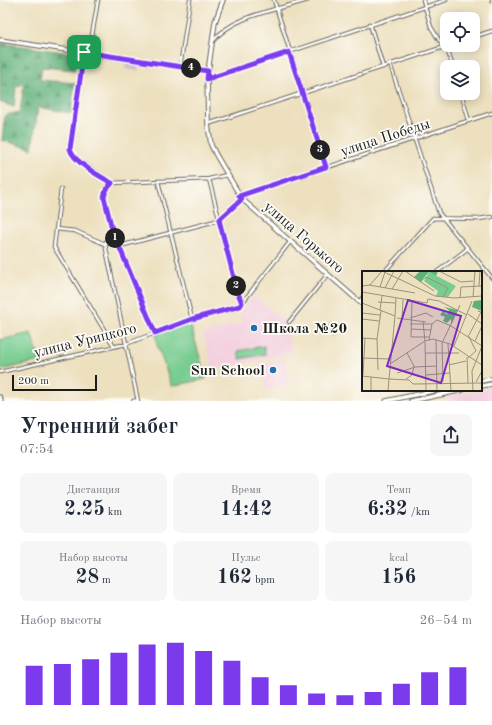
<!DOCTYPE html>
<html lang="ru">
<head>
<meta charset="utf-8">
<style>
  body { margin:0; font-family:"Old Standard TT",serif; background:#f6f6f7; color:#1f2937; height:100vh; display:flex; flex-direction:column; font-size:15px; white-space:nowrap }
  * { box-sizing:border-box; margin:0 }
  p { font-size:13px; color:#747a83 }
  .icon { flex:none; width:22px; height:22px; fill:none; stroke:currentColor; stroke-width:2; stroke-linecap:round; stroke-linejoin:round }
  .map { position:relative; height:401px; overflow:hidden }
  .panel { display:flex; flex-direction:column; background:#fff; flex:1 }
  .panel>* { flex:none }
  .fabs { position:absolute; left:440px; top:12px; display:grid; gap:8px }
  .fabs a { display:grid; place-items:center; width:40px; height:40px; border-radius:8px; background:#fff; box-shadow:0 2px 10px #0003; font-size:20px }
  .scale { position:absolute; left:12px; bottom:10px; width:85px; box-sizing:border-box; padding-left:4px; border:2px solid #1c1c1c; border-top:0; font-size:11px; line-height:14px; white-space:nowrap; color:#1c1c1c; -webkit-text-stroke:3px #fdfcf7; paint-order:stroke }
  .pin { position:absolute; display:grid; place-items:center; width:34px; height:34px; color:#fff; margin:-17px; border-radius:8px; box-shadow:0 2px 6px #0006 }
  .km { position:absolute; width:20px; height:20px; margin:-10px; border-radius:50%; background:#222; color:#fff; font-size:11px; line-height:20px; text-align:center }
  .round { display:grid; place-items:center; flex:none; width:42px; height:42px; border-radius:8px; background:#f6f6f7 }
  .overview { display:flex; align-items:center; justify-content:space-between; height:68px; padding:0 20px }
  h1 { font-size:22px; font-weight:800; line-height:30px }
  .metrics { display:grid; grid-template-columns:repeat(3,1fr); gap:6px; height:68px; padding:4px 20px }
  .metrics div { display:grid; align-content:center; border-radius:8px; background:#f6f6f7; text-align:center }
  .metrics b { font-size:20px; font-weight:800 }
  .metrics small { font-size:11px; font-weight:400 }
  .metrics p { font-size:11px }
  .chart { height:112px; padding:8px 20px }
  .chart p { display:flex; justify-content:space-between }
  .chart svg { width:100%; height:72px; margin-top:4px; stroke:#7c3aed; stroke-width:6 }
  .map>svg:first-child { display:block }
</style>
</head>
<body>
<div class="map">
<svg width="492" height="401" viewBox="0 0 492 401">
  <defs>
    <pattern id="forest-firs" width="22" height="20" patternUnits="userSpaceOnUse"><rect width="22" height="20" fill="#61b07a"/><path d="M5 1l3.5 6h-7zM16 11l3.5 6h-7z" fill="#4f8e63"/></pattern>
  </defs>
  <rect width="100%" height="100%" fill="#fdfcf7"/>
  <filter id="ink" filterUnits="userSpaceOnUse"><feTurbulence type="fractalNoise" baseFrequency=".025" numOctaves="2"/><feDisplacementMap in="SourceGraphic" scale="8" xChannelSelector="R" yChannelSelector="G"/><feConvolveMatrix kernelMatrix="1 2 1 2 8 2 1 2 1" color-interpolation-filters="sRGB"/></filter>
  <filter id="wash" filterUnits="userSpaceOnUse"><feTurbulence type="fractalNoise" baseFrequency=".012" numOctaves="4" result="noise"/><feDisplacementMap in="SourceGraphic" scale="16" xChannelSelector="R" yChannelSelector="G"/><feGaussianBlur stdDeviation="0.9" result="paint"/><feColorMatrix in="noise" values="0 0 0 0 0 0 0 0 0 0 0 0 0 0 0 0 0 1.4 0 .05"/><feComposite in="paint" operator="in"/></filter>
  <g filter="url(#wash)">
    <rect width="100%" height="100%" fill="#ede0bf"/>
    <path fill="#f3cfde" d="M254,296l30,25 8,31 -79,18 -10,-37 40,-10 -3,-11z
      M284,358l6,26 -24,6 -3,-13h-3l-3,-13z
      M492,388v13h-46l-1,-4z"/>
    <path fill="#cfbdce" d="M126,63l13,1 -1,7 -13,-2z"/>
    <path fill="url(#forest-firs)" stroke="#3e664b" d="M0,43l77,11 -3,16 -32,-3 -2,13 35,3 -4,30 -33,-6 -6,42 -30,-9 3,-25 15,-3 4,-28 -8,2 -2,21 -14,-5z"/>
    <path fill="#77cc90" stroke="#4a7456" d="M332,322l8,7 -5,6 -8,-6z
      M190,323l16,56 -34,7 -15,-41 -1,-11z
      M31,333l9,28 -40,9v-30z
      M264,346l1,8 -25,5 -2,-8z"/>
  </g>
  <g filter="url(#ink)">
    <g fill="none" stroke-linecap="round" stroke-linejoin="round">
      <g stroke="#656155" stroke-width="4.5">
        <path id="street" d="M274,0l52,167
          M423,0l8,27 8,13 7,6 7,21
          M492,0v1
          M370,24l13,43
          M473,37l19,-6
          M213,41c21,-26 64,-31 95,-41
          M84,52l-14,97 4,8 38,26 97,-4 18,-4
          M89,53l9,-53
          M390,64l49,149 53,65
          M180,67l10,-67
          M207,79l239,-79
          M461,93l8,28
          M208,124l242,-79
          M209,179l29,114 4,10
          M158,181l34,138
          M112,183l-6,7 -2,7 8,32 43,104
          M61,189l-7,58 60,99
          M240,196l252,-83
          M56,229l19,2 30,13 12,-1
          M112,229l-7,15 33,157
          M120,246l99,-26 23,-21
          M384,272l49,-54 45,1 14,-2
          M437,272l30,-23
          M359,302l4,-5
          M289,322l39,-48
          M0,372l126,-28 66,-25 43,-11 7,-5 48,-61
          M133,401l5,-1"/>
      </g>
      <g stroke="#656155" stroke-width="5.5">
        <path id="secondary" d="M223,0l-8,22 -8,57 1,45 3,21 5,10 26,44 121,106
          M0,40l208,31
          M481,381l11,-2
          M481,386l11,-2
          M0,397l1,4
          M386,401l52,-11
          M411,401l52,-11"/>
      </g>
      <use href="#street" stroke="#fff" stroke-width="2.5"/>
      <use href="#secondary" stroke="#fff" stroke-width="3.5"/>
    </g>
  </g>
  <g fill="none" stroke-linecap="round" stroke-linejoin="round" filter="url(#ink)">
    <g stroke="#fff" stroke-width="8">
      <path id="route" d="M84,52l124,19 -1,8 82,-27 37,115 -87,29 3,3 -23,21 19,73 4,10 -2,3 -48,13 -37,14 -43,-104 -8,-32 2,-7 6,-7c-11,-6 -39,-21 -42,-34z"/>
    </g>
    <use href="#route" stroke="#7c3aed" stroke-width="5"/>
  </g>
  <g fill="#1f6fb2" stroke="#fdfcf7" stroke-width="1.5">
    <circle cx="254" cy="328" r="4"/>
    <circle cx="273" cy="370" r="4"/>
  </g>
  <g text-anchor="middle" stroke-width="3.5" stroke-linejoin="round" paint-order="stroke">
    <g font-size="15" fill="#1c1c1c" stroke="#fdfcf7">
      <text transform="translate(385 137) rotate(-18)" y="5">улица Победы</text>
      <text transform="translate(304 237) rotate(41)" y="5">улица Горького</text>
      <text transform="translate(85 340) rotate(-14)" y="5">улица Урицкого</text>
    </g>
    <g font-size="15" font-weight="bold" fill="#1c1c1c" stroke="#fdfcf7" text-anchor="start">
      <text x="262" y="333">Школа №20</text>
      <text x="265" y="375" text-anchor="end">Sun School</text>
    </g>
  </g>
  <g transform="translate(362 271)">
    <rect width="120" height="120" fill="#ede0bf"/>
    <path d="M58,0h18l-2,5 -7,-4 -9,10 -6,-5zM120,29v11l-10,-4 2,-6zM82,36l14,3 -7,15v-6l-4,4 -4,-2 2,-4 -5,-2 3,-4 6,5 -2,-2 2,-4z" fill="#61b07a"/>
    <path d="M67,1l27,14 -8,11 -12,-1 2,-5 -14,-10z" fill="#77cc90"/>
    <path fill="none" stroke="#99927e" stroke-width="1" d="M20,0l53,25 19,2 28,-2M43,0l29,20M77,0l22,11 12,-1M58,11l6,-5 22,11 -5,9M7,14l46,8M0,15l8,-1 12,-14M117,15l1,-15M18,16l5,-15M23,17l9,-17M30,18l11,-18M0,21l65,11 1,-4 11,2 28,14M111,26l2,-26M98,27l1,-11 21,-1M16,31l17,1M0,32l33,13M18,39l2,-14M0,42l18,2M106,43l14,10M33,45l1,-18M35,47l29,4M48,47l16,-5 7,4M0,48l17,2M40,48l1,-19M61,51l2,19M48,53h22M89,55l31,20M49,58l20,1M107,64l12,-23 -3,-1M49,66l1,-36M49,66h18M0,67l15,1M67,69l3,-16 5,-4 14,6M74,69l1,51M81,70l17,-36M113,70l7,-15M63,71l1,49M80,71l1,40M86,73l3,47M92,75l18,-45M64,82h33M105,86l1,26M0,87l28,1M106,87l8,-7 -8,-16M28,93l35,-23 8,-2 17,5 32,21M87,94l17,-4M16,99l-1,-31 4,-28M35,102l18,-6 22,-1M1,104l2,-37M64,104l24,-2M0,105l27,3 6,-63M9,106v14M44,108l6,-4 2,-9 -7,-13M114,111l6,-11M51,113l69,-1M26,120l1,-12 20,1 4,4M111,120l-1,-20 10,-25"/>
    <path fill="#7b2cbf" fill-opacity="0.15" stroke="#7b2cbf" stroke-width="2" d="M46,29l53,16 -20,67 -54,-17z"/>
    <rect width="120" height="120" fill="none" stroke="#1c1c1c" stroke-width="2"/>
  </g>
</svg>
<div class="fabs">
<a><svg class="icon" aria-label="locate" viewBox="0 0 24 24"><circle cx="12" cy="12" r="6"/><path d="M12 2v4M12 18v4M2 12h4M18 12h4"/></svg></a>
<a><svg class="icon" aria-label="layers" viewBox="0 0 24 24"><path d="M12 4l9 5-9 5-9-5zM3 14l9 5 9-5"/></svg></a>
</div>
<div class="scale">200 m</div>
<div class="pin" style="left:84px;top:52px;background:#1e9e55"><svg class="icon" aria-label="arrive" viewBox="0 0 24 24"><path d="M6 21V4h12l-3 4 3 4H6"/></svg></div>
<b class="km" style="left:115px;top:238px">1</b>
<b class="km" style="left:236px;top:286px">2</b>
<b class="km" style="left:320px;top:150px">3</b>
<b class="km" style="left:191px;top:68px">4</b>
</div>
<section class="panel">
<div class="overview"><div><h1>Утренний забег</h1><p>07:54</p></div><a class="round"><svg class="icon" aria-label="share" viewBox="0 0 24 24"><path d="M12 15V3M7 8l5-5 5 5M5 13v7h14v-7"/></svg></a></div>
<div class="metrics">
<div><p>Дистанция</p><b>2.25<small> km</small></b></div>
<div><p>Время</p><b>14:42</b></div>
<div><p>Темп</p><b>6:32<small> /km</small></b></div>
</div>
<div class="metrics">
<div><p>Набор высоты</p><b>28<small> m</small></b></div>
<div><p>Пульс</p><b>162<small> bpm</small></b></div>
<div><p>kcal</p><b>156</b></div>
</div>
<div class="chart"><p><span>Набор высоты</span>26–54 m</p>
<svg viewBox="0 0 160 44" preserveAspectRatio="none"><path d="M5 44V20M15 44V19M25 44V16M35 44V12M45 44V7M55 44V6M65 44V11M75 44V17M85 44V27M95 44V32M105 44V37M115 44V38M125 44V36M135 44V31M145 44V24M155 44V21"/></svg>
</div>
</section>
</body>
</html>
